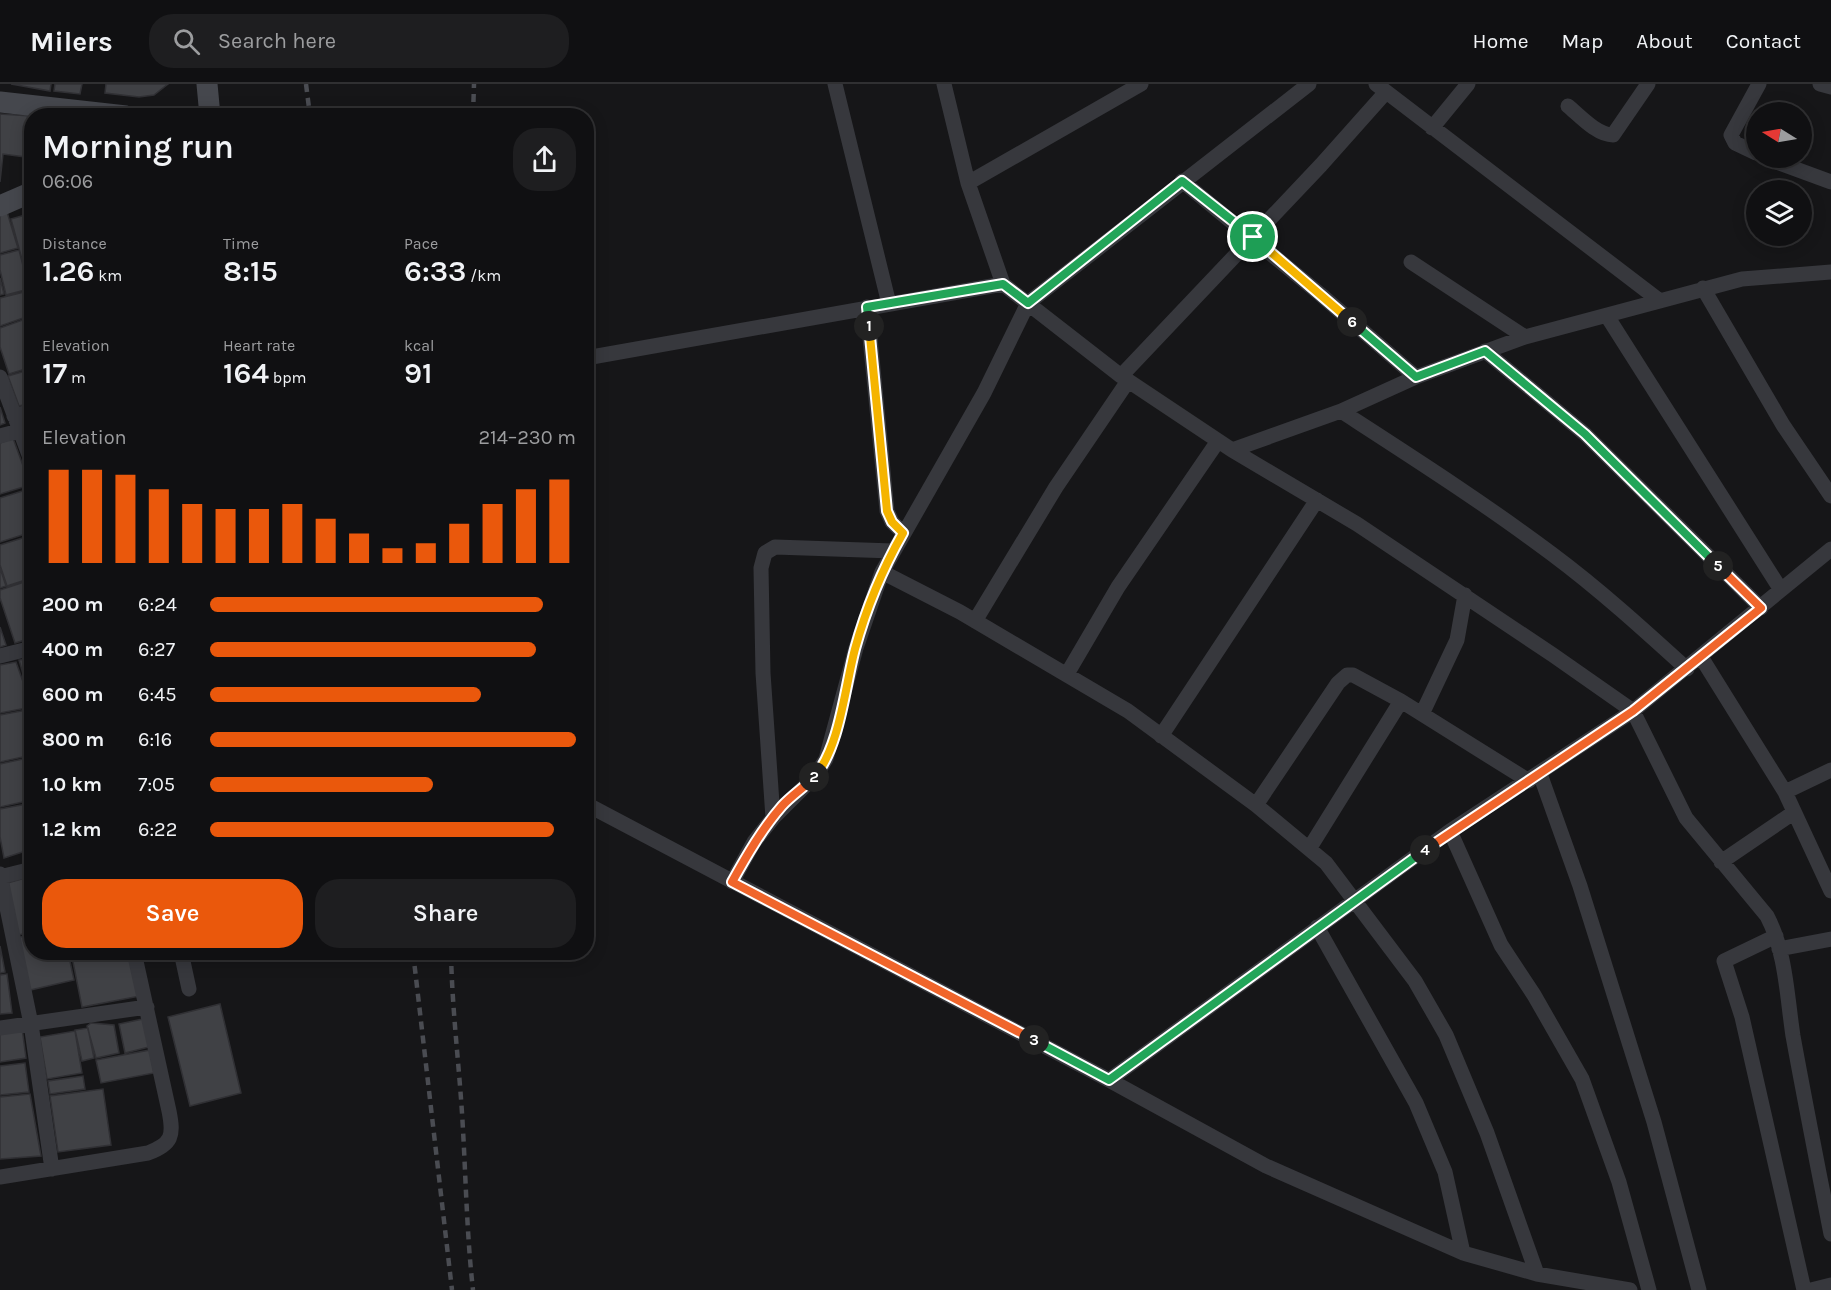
<!DOCTYPE html>
<html lang="en">
<head>
<meta charset="utf-8">
<style>
  body { margin:0; font-family:Karla,sans-serif; background:#1e1e20; color:#f1f3f6; height:100vh; display:flex; flex-direction:column; font-size:22px; white-space:nowrap }
  * { box-sizing:border-box; margin:0 }
  p { font-size:20px; color:#9c9d9f }
  .icon { flex:none; width:33px; height:33px; fill:none; stroke:currentColor; stroke-width:2; stroke-linecap:round; stroke-linejoin:round }
  .map { position:relative; flex:1; overflow:hidden }
  .details { position:absolute; left:24px; top:24px; width:570px; height:852px; display:flex; flex-direction:column; background:#101012; border-radius:24px; box-shadow:0 3px 15px #0003,0 0 0 2px #303032 }
  .details>* { flex:none }
  .needle { width:39px; rotate:281deg }
  .tools { position:absolute; left:1746px; top:18px; display:grid; gap:12px }
  .tools a { display:grid; place-items:center; width:66px; height:66px; border-radius:50%; background:#101012; box-shadow:0 3px 15px #0003,0 0 0 2px #303032; font-size:30px }
  .pin { position:absolute; display:grid; place-items:center; width:51px; height:51px; color:#fff; margin:-26px; border:3px solid #fff; border-radius:50%; box-shadow:0 2px 6px #0007 }
  .km { position:absolute; width:30px; height:30px; margin:-15px; border-radius:50%; background:#222; color:#fff; font-size:16px; line-height:30px; text-align:center }
  .round { display:grid; place-items:center; flex:none; width:63px; height:63px; border-radius:24px; background:#1e1e20 }
  .overview { display:flex; align-items:center; justify-content:space-between; height:102px; padding:0 18px }
  h1 { font-size:33px; font-weight:600; line-height:45px }
  .figures { display:grid; grid-template-columns:repeat(3,1fr); gap:9px; height:102px; padding:6px 18px }
  .figures div { display:grid; align-content:center }
  .figures b { font-size:30px; font-weight:600 }
  .figures small { font-size:16px; font-weight:400 }
  .figures p { font-size:16px }
  .chart { height:168px; padding:12px 18px }
  .chart p { display:flex; justify-content:space-between }
  .chart svg { width:100%; height:108px; margin-top:6px; stroke:#ea580c; stroke-width:6 }
  .action { display:flex; gap:12px; margin-top:auto; padding:12px 18px }
  .action a { flex:1; height:69px; border-radius:24px; background:#ea580c; color:#fff; font-size:24px; font-weight:600; line-height:69px; text-align:center }
  .action a+a { background:#1e1e20; color:#f1f3f6 }
  ul { padding:0 18px; list-style:none; font-size:20px }
  li { display:grid; grid-template-columns:96px 72px 1fr; align-items:center; height:45px }
  li i { height:15px; border-radius:8px; background:#ea580c }
  header { display:flex; align-items:center; gap:36px; box-sizing:border-box; height:84px; padding:0 30px; background:#101012; border-bottom:2px solid #303032 }
  header strong { font-size:28px }
  nav { display:flex; gap:33px; margin-inline-start:auto; font-size:21px }
  .search { width:420px; height:54px; background:#1e1e20; display:flex; align-items:center; gap:15px; box-sizing:border-box; padding:0 21px; border-radius:24px; color:#9c9d9f; font-size:22px }
  .map>svg:first-child { display:block }
</style>
</head>
<body>
<header>
<strong>Milers</strong>
<div class="search"><svg class="icon" aria-label="search" viewBox="0 0 24 24"><circle cx="10" cy="10" r="6"/><path d="M15 15l6 6"/></svg>Search here</div>
<nav><a>Home</a><a>Map</a><a>About</a><a>Contact</a></nav>
</header>
<div class="map">
<svg width="1831" height="1206" viewBox="0 0 1831 1206">
  <rect width="100%" height="100%" fill="#161618"/>
  <path fill="#404145" stroke="#303034" stroke-width="1.5" d="M11,0h40l-1,7z
    M55,0h27l-2,10 -26,-3z
    M106,0h62l-14,11 -15,2 -34,-4z
    M0,30l32,2v55l-9,-1 2,-13 -22,-3 -3,28z
    M7,128l11,36 -18,5v-37z
    M32,129v75l-2,1 -19,-70z
    M19,166l10,39 -23,6 -6,-25v-15z
    M0,194l4,16 -4,1z
    M32,206v25l-32,11v-28z
    M31,233l1,50 -23,7 -9,-27v-19z
    M32,285v34l-13,3 -11,-30z
    M0,323l5,16 -5,2z
    M13,354l17,47 -30,9v-51z
    M32,404v44l-32,10v-44z
    M32,451v43l-25,8 -7,-21v-20z
    M0,484l6,18 -6,2z
    M27,497l5,16v41l-17,5 -15,-45v-8z
    M0,543l6,18 -6,2z
    M32,574v47l-13,-45z
    M16,578l16,45 -32,6v-48z
    M32,625v46l-32,7v-47z
    M32,673v43l-32,7v-43z
    M32,719v46l-28,9 -4,-21v-28z
    M32,792v56l-18,4 -10,-52z
    M32,851v17h36l6,28 -48,11 -12,-53z
    M0,862l5,26 -5,1z
    M71,868h58l11,44 -58,11z
    M7,890l5,39 -12,1v-39z
    M220,920l21,89 -51,13 -22,-89z
    M143,935l6,28 -24,6 -6,-29z
    M91,939l23,2 5,28 -23,5 -9,-32z
    M22,944l4,30 -26,4v-31z
    M88,944l6,30 -12,3 -7,-31z
    M75,947l7,42 -35,6 -7,-42z
    M150,966l4,23 -53,10 -5,-23z
    M25,979l4,29 -29,3v-29z
    M83,992l2,13 -35,5 -2,-13z
    M103,1005l8,56 -53,7 -8,-56z
    M30,1010l11,62 -41,3v-62z"/>
  <g fill="none" stroke-linecap="round" stroke-linejoin="round">
    <path stroke="#37383d" stroke-width="15" d="M835,0l54,220
      M944,0l24,99 35,101 118,92 111,74 109,-39 75,-34 109,-40 217,-58 89,-7
      M1309,0l-281,219 -44,90 -102,179 78,40 168,99 128,94 70,58 89,118 31,54 41,98 50,141
      M1376,0l284,217
      M1820,0l11,3
      M1568,22c12,10 29,29 45,29l35,-51
      M1432,44l36,-44
      M1756,69l-21,-10 -4,-8 28,-51
      M1766,74l65,24
      M1182,97l138,113 96,83
      M968,99l173,-99
      M1411,178l114,75
      M1703,204l80,137 48,71
      M867,223l20,204 5,11 11,11
      M1607,232l174,274
      M1485,267l100,83 176,174
      M586,274l417,-74
      M1121,292l200,-211 65,-73
      M0,293l32,86
      M1341,327c71,46 143,92 211,143 47,35 91,75 135,115
      M14,332l18,-5
      M0,352l19,-5
      M1232,366l125,74 196,131 80,56 53,107 81,98c19,36 20,81 26,120 12,66 25,132 38,198
      M975,537l81,-134 72,-106
      M0,572l32,-8
      M1701,573l84,135 46,99
      M1067,590l51,-87 100,-146
      M1422,630l35,-74 8,-45
      M1161,652l156,-236
      M1540,690l40,112 74,236 45,168
      M1785,708l46,-22
      M586,720l523,276 157,86 197,87 74,21 93,16
      M1256,721l82,-122 9,-8h6l48,26 128,80
      M773,734l-10,-145 -2,-105 4,-15 10,-6 118,4
      M1450,747l51,114 33,50 48,84 37,103 30,108
      M1309,765l92,-148
      M1721,778l72,-49
      M0,790l31,150 21,145
      M0,793l32,-8
      M732,798l22,-40 19,-24 43,-43 10,-16 30,-111 26,-76
      M1317,843l99,176 29,69 18,81
      M1776,852l-52,25 18,56 62,273
      M1779,865l52,-10
      M181,868l8,37
      M0,944l147,-21
      M1109,996l341,-249 183,-120 198,-162
      M0,1093l148,-24c24,-9 26,-17 21,-42l-35,-159
      M1811,1206l20,-5"/>
    <path stroke="#45474d" stroke-width="21" d="M207,0l3,32
      M0,18l126,14
      M0,122l32,-14"/>
    <path stroke="#4a4c52" stroke-width="4.5" stroke-dasharray="8 6" stroke-linecap="butt" d="M306,0l4,32
      M473,32l1,-32
      M413,868l39,338
      M451,868c1,60 9,119 12,178 3,54 4,107 10,160"/>
  </g>
  <g fill="none" stroke-linecap="round" stroke-linejoin="round">
    <g stroke="#fff" stroke-width="12">
      <path id="split-1" d="M869,242l-2,-19 136,-23 25,19 154,-122 71,56"/>
    </g>
    <g stroke="#fff" stroke-width="12">
      <path id="split-2" d="M814,693c26,-29 31,-91 41,-128 11,-40 27,-79 48,-116l-11,-11 -5,-11 -18,-185"/>
    </g>
    <g stroke="#fff" stroke-width="12">
      <path id="split-3" d="M814,693c-9,10 -22,18 -32,29 -20,23 -35,49 -50,76l302,158"/>
    </g>
    <g stroke="#fff" stroke-width="12">
      <path id="split-4" d="M1034,956l75,40 316,-230"/>
    </g>
    <g stroke="#fff" stroke-width="12">
      <path id="split-5" d="M1425,766l208,-139 128,-103 -43,-42"/>
    </g>
    <g stroke="#fff" stroke-width="12">
      <path id="split-6" d="M1352,238l64,55 69,-26 100,83 133,132"/>
    </g>
    <g stroke="#fff" stroke-width="12">
      <path id="split-7" d="M1253,153l99,85"/>
    </g>
    <use href="#split-1" stroke="#22a559" stroke-width="8"/>
    <use href="#split-2" stroke="#f5b400" stroke-width="8"/>
    <use href="#split-3" stroke="#f0652b" stroke-width="8"/>
    <use href="#split-4" stroke="#22a559" stroke-width="8"/>
    <use href="#split-5" stroke="#f0652b" stroke-width="8"/>
    <use href="#split-6" stroke="#22a559" stroke-width="8"/>
    <use href="#split-7" stroke="#f5b400" stroke-width="8"/>
  </g>
</svg>
<div class="tools">
<a><svg class="needle" viewBox="-14 -14 28 28"><path d="M0-13l5 13h-10z" fill="#e53935"/><path d="M0 13l5-13h-10z" fill="#9c9d9f"/></svg></a>
<a><svg class="icon" aria-label="layers" viewBox="0 0 24 24"><path d="M12 4l9 5-9 5-9-5zM3 14l9 5 9-5"/></svg></a>
</div>
<div class="pin" style="left:1253px;top:153px;background:#1e9e55"><svg class="icon" aria-label="arrive" viewBox="0 0 24 24"><path d="M6 21V4h12l-3 4 3 4H6"/></svg></div>
<b class="km" style="left:869px;top:242px">1</b>
<b class="km" style="left:814px;top:693px">2</b>
<b class="km" style="left:1034px;top:956px">3</b>
<b class="km" style="left:1425px;top:766px">4</b>
<b class="km" style="left:1718px;top:482px">5</b>
<b class="km" style="left:1352px;top:238px">6</b>
<section class="details">
<div class="overview"><div><h1>Morning run</h1><p>06:06</p></div><a class="round"><svg class="icon" aria-label="share" viewBox="0 0 24 24"><path d="M12 15V3M7 8l5-5 5 5M5 13v7h14v-7"/></svg></a></div>
<div class="figures">
<div><p>Distance</p><b>1.26<small> km</small></b></div>
<div><p>Time</p><b>8:15</b></div>
<div><p>Pace</p><b>6:33<small> /km</small></b></div>
</div>
<div class="figures">
<div><p>Elevation</p><b>17<small> m</small></b></div>
<div><p>Heart rate</p><b>164<small> bpm</small></b></div>
<div><p>kcal</p><b>91</b></div>
</div>
<div class="chart"><p><span>Elevation</span>214–230 m</p>
<svg viewBox="0 0 160 44" preserveAspectRatio="none"><path d="M5 44V6M15 44V6M25 44V8M35 44V14M45 44V20M55 44V22M65 44V22M75 44V20M85 44V26M95 44V32M105 44V38M115 44V36M125 44V28M135 44V20M145 44V14M155 44V10"/></svg>
</div>
<ul>
<li><b>200 m</b>6:24<i style="width:91%"></i></li>
<li><b>400 m</b>6:27<i style="width:89%"></i></li>
<li><b>600 m</b>6:45<i style="width:74%"></i></li>
<li><b>800 m</b>6:16<i style="width:100%"></i></li>
<li><b>1.0 km</b>7:05<i style="width:61%"></i></li>
<li><b>1.2 km</b>6:22<i style="width:94%"></i></li>
</ul>
<div class="action"><a>Save</a><a>Share</a></div>
</section>
</div>
</body>
</html>
